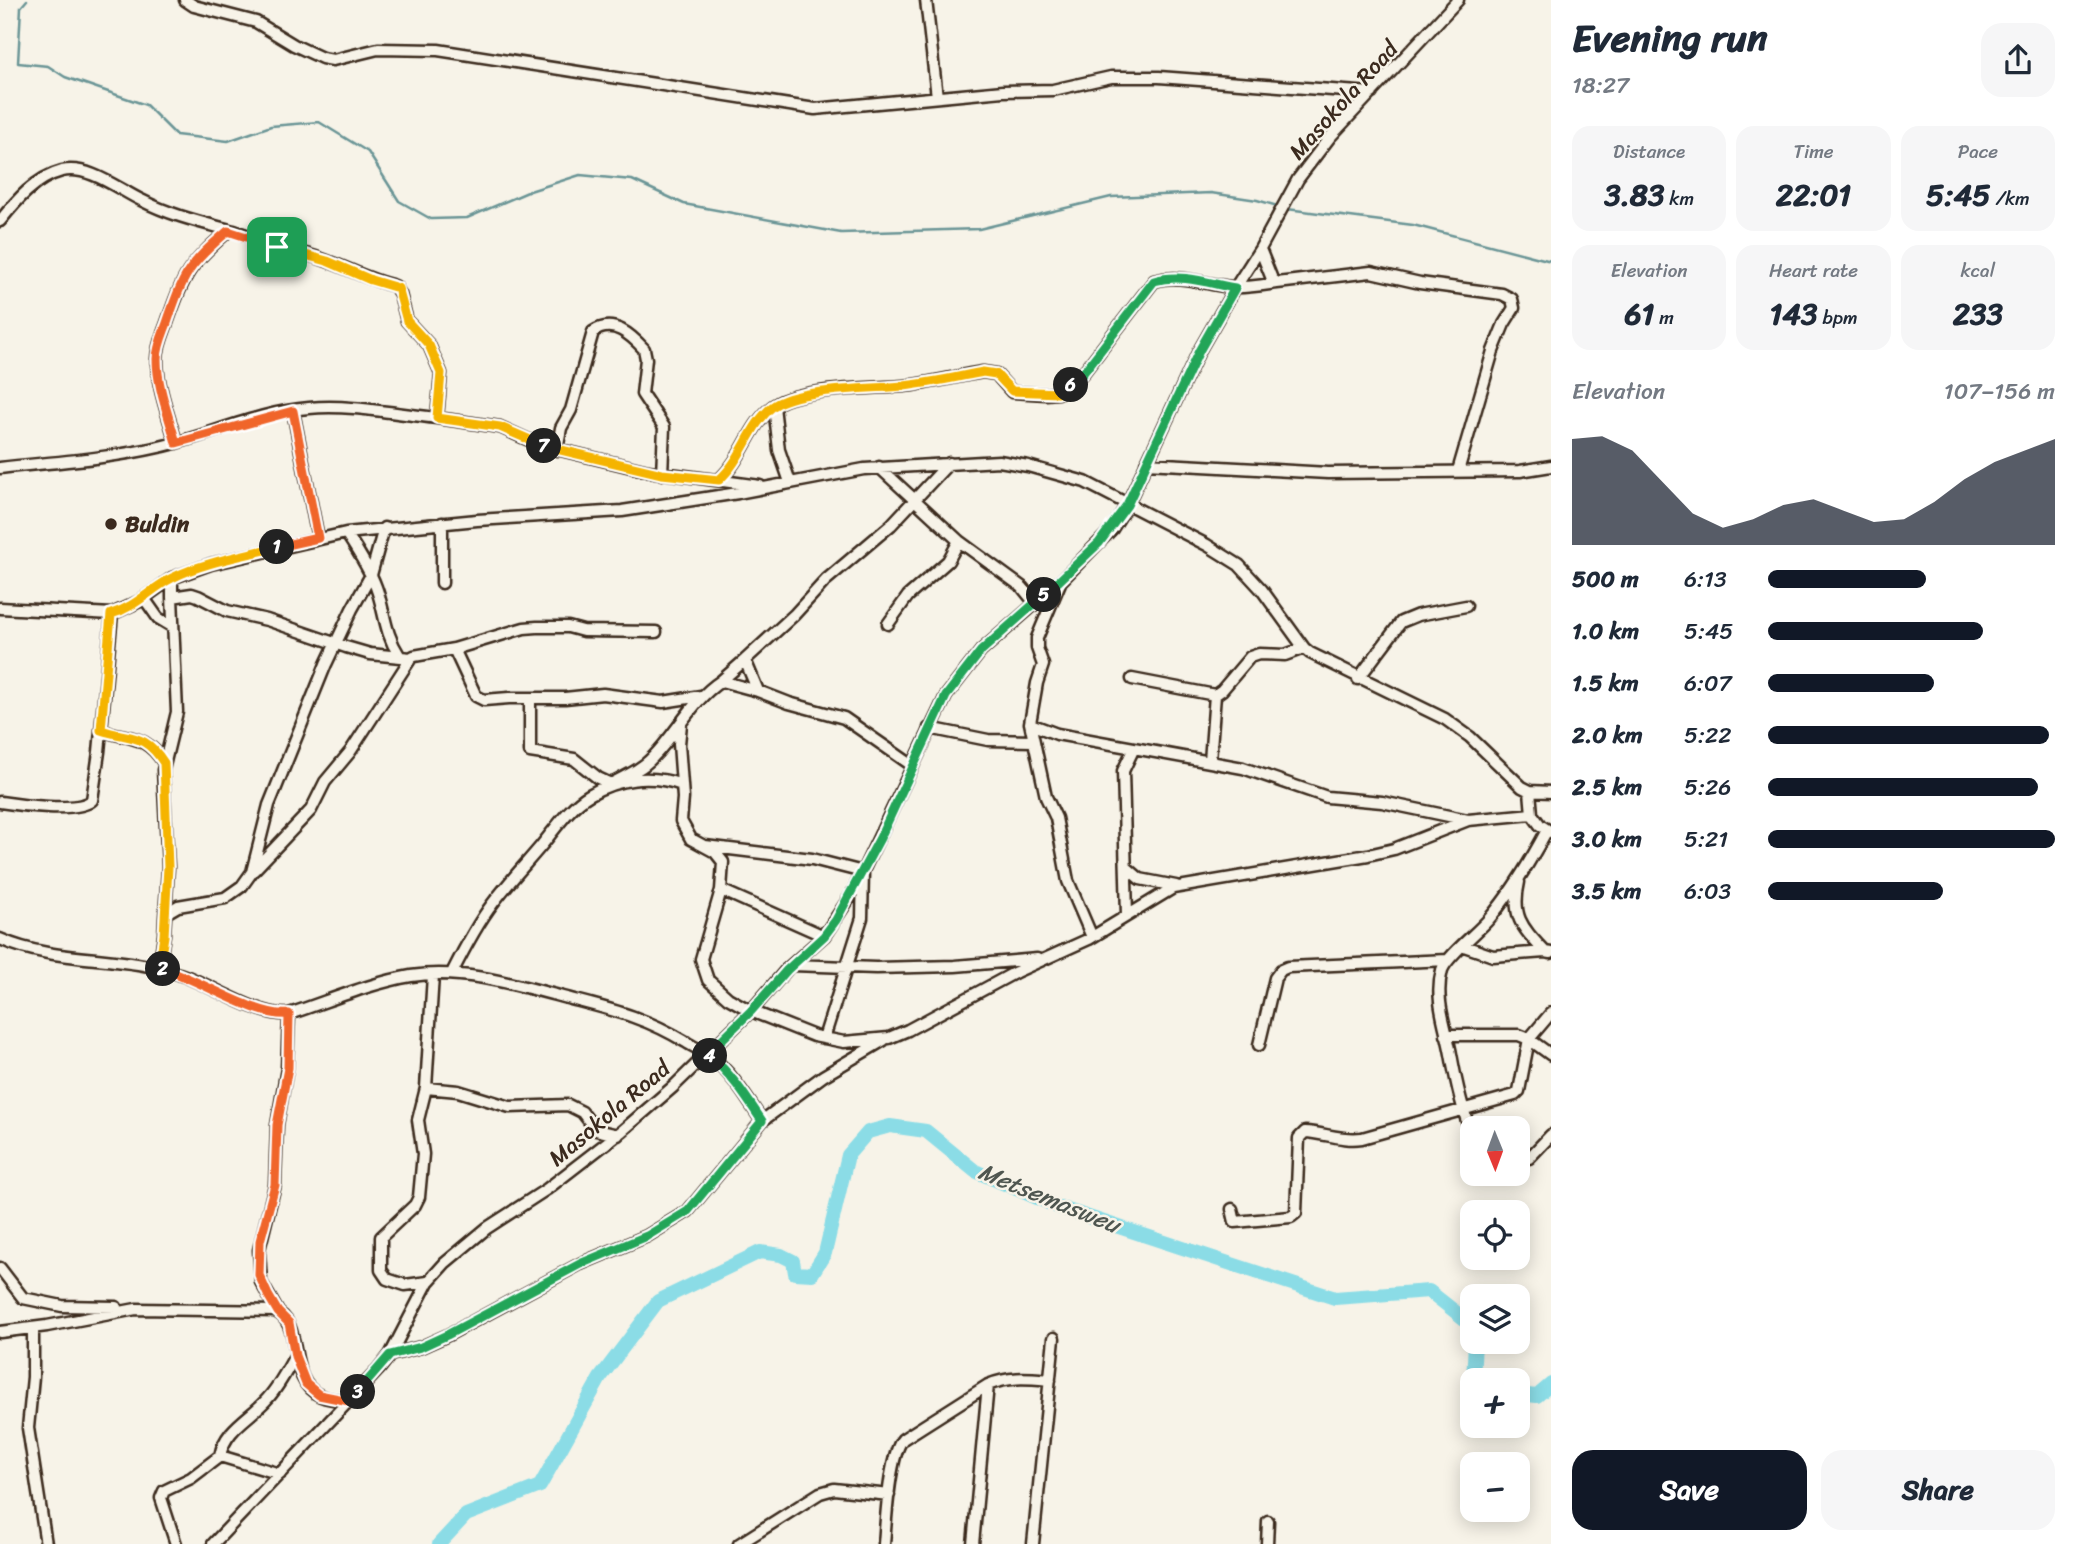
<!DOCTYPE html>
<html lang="en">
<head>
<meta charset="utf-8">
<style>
  body { margin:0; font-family:Sriracha,sans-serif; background:#f6f6f7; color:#1f2937; height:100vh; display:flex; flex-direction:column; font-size:26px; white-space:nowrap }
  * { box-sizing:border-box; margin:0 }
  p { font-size:23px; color:#747a83 }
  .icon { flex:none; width:38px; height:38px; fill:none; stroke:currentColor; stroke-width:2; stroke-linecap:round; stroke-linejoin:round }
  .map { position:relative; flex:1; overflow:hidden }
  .drawer { display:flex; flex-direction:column; background:#fff; width:525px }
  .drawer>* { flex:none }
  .needle { width:46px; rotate:179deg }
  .controls { position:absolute; left:1460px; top:1116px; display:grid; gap:14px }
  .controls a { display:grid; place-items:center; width:70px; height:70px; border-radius:14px; background:#fff; box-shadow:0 4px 18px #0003; font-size:35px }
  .pin { position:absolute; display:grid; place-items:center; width:60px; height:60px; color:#fff; margin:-30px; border-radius:14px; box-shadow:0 4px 10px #0006 }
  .km { position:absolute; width:35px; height:35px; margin:-18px; border-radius:50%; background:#222; color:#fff; font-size:19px; line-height:35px; text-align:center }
  .round { display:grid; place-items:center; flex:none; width:74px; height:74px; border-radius:21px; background:#f6f6f7 }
  .headline { display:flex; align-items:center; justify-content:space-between; height:119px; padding:0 21px }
  h1 { font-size:38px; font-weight:800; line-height:52px }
  .metrics { display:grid; grid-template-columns:repeat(3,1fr); gap:10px; height:119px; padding:7px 21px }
  .metrics div { display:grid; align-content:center; border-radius:18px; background:#f6f6f7; text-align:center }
  .metrics b { font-size:30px; font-weight:800 }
  .metrics small { font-size:19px; font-weight:400 }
  .metrics p { font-size:19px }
  .chart { height:196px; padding:14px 21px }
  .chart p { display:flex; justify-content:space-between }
  .chart svg { width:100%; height:126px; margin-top:7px; fill:#111827; opacity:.7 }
  .primary-button { display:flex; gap:14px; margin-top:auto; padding:14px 21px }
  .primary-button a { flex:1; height:80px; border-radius:21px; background:#111827; color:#fff; font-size:28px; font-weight:800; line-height:80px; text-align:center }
  .primary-button a+a { background:#f6f6f7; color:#1f2937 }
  ul { padding:0 21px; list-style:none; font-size:23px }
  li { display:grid; grid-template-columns:112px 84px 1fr; align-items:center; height:52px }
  li i { height:18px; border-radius:9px; background:#111827 }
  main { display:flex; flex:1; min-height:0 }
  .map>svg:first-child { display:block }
</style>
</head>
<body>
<main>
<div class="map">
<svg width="1551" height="1544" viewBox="0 0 1551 1544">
  <rect width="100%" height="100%" fill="#f7f3e8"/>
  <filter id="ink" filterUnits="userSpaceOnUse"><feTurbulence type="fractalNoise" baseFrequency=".0143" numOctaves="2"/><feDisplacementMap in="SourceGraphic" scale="14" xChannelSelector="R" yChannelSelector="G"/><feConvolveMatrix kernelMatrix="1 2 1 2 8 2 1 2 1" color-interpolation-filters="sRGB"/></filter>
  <g filter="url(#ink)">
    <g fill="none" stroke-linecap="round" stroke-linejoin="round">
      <path stroke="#6b9596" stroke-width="2.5" d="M27,0l-6,7 -3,56 30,3 17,11 81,28 30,30 52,6 43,-15 48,-4 49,30 31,49 32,18 36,-1 63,-27 50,-16 52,5 52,24 157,29 138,-4 132,-32 100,-4 46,7 24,7
        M1287,209l126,16 138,36"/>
      <path stroke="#8bdce6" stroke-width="14" d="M1473,1381l2,-39
        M1517,1394l20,2 14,-12
        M439,1544l27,-29 74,-29 60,-108 58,-77 102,-49 21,3 12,6 2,12 17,1 13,-21 23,-98 20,-23 22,-6 36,5 49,40 83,36 277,91 94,-7 43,34"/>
      <g stroke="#3b2a1e" stroke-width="15">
        <path id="minor" d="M185,0l9,6 62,16 38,23 28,13 11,2 45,-11 60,1 377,59 188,-18 50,-1 58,-13h48l213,16
          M926,0l11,97
          M0,221c16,-20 35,-43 62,-50 27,-6 56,18 79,29 31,16 63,23 96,32 14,4 27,10 41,15 10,3 21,5 31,8 30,8 55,24 86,31l5,8 7,27 22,24 12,28 -4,45 63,9 40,18 108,26 112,15
          M1260,249l12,30 5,4 94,-11 49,11 82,11 10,5 2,9 -10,16 -11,27 -35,120
          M774,406l5,44 11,32
          M293,411l25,127
          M176,443c-7,-27 -19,-56 -19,-84 0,-12 6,-25 10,-36 17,-50 22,-58 61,-92
          M557,450l4,-22 10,-18 22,-78c20,-14 38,3 51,17l2,10 -4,35 22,33 -2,47
          M1146,463l182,10 192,-2 31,-5
          M879,467l80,74 63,46 13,16
          M0,468c53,-6 107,-9 159,-21 50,-11 99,-35 150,-39 42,-4 86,6 128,10
          M719,480c23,-20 30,-54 53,-73 24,-20 100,-18 132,-21 27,-3 53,-10 79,-14l13,2 16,18 34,2 12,-1 10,-6 12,-10 74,-96c27,-8 51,4 78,6 14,1 31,-2 45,-4
          M442,523v60
          M346,533c11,17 23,35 30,54 9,24 8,45 23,68
          M172,578v19l20,-3 6,2 29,15 40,9 79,27 24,7 41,4 3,-2 40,-7 22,47 8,4 25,-2h56l38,-4 60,8 38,-6
          M1060,583l-23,55v10l6,17 -6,18 -7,40 3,2 24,9 186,34 84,29 55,5 86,18
          M144,598l14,20 15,9
          M0,608l112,6 28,-13 32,-23 39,-14 135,-31 131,-13 145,-9 116,-18 126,-24 135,-8 29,5 57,16 122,63 32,20 23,25 42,58 6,5 135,66 25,18 52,50 8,4 21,1
          M888,624l20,-28 40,-35 11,-20
          M454,649l70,-21 13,-1h31l15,4 73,1
          M745,660l-24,21 37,10
          M1132,679l83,16 7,-5 28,-33 9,-3 26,1 19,-7
          M1358,679l43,-57 17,-7 48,-9
          M530,699v53l44,7 24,19 13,6c15,-8 31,-15 42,-27 24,-24 39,-57 68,-76
          M1030,723l16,74 10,21 12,63 24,56
          M681,724l-2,20 4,54 -2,23 10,18 24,13 8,10 -2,28 103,46
          M929,728l59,12 45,1
          M101,730c29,10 45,4 63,33
          M1210,761l5,-66
          M913,766l-69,-48 -55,-15 -31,-12 -13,-31 49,-45 32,-35 65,-55 58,-62
          M0,802c18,3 80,11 92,-2l7,-48 13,-138
          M1532,814l8,11 11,7
          M705,846l107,13 51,13 -1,46 -38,120
          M1126,867l14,12 36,7
          M254,870l57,-60 14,-28 25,-30 61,-94
          M1519,882c-8,35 3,45 26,70l6,1
          M721,890l-20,69 7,21 20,18 23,13 63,25 30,6 45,-4 19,-8 108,-58 73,-33 84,-51 195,-33 26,-6 74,-29 64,-6 -2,-23
          M166,913l12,-7 47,-8 17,-12 10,-14 17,-67 57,-141 26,-55 19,-34 13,-47
          M1127,915l-4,-144 11,-23
          M0,939c56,25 122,15 179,35 29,9 82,44 110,40 40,-13 81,-31 122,-38 52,-8 106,9 156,22 46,12 78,19 119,44 7,5 16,8 23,13 23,18 37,42 53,66l-74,90 -41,25 -67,28 -132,71 -27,12 -31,8
          M1464,946l29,10 52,-4
          M792,965l84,3 79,-2 82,-7
          M159,968l5,-33 4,-68 -5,-97 14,-58 -5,-115
          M452,973c12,-24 25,-49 41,-70 15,-20 32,-38 48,-57 15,-18 28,-39 48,-51 28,-17 62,-21 93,-10
          M1446,1035h73l10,4 22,16
          M1259,1045l16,-67 6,-8 7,-3 160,-7
          M426,1088l32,3 52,16 58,-2 14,7 14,18 22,5
          M762,1121l61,-45 61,-36
          M1472,1136c-10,-27 -16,-54 -21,-82 -5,-28 -17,-55 -9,-84 5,-14 36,-38 47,-51 23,-27 41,-57 58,-89
          M1517,1158h12l22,-23
          M1232,1209l3,13 56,-5 5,-4 3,-75 6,-6c19,1 37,9 57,6l153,-43 4,-4 10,-52 22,-26
          M0,1268l23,30 39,8 54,1
          M428,1282l-23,3 -18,-6 -6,-9v-33l34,-32 4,-8 4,-43 -5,-34 8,-32 7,-113
          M278,1312l-17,-30 -2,-32 16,-65 2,-60 10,-57 2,-54
          M33,1328v49l-5,51 18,116
          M0,1332l47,-6 89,-17 139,2c30,12 10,70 46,85 9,4 19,4 28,5
          M220,1456c5,-28 31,-38 48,-58 11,-12 19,-28 27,-42
          M176,1544l-15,-46 3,-7 27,-13 29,-22 60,18
          M213,1544l166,-175 11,-14 38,-73 17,-19 42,-35 60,-39 75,-58 51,-44 78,-76 36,-42 37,-33 28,-42 94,-198 35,-45 80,-70 51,-52 15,-24 72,-154 36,-63 25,-39 38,-70 32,-42 128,-137
          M739,1544l81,-51 14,-4 55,6
          M884,1544c2,-23 5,-89 19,-105l85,-54c21,-9 39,-7 62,-5
          M973,1544l15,-159
          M1033,1544l21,-206
          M1267,1544l1,-23"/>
      </g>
      <use href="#minor" stroke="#f7f3e8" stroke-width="10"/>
    </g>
  </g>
  <g fill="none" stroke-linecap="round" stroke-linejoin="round" filter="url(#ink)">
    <g stroke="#fff" stroke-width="14">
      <path id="split-1" d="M277,247l-49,-16c-40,34 -44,42 -61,92 -4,11 -10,24 -10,36 0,28 12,57 19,84l117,-32 25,127 -41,9"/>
    </g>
    <g stroke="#fff" stroke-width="14">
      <path id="split-2" d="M163,969l-4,-1 5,-32 4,-69 -4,-104c-20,-31 -33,-23 -63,-33l10,-116c25,-7 39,-25 61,-36 32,-16 71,-22 105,-31"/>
    </g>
    <g stroke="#fff" stroke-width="14">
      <path id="split-3" d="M163,969c35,9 94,49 126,45l-1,54 -11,57 -2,60 -15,56 -1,34 9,20 10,17 11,11 6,33 11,28 13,11 30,6 9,-9"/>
    </g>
    <g stroke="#fff" stroke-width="14">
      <path id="split-4" d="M358,1392l32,-37 31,-8 26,-12 133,-71 67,-28 41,-25 74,-90c-16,-24 -30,-46 -52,-65"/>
    </g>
    <g stroke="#fff" stroke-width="14">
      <path id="split-5" d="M710,1056l-3,-2 44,-43 36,-41 37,-34 12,-16 44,-82 66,-142 35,-45 63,-56"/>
    </g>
    <g stroke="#fff" stroke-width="14">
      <path id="split-6" d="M1044,595l55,-52 28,-38 72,-154 36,-63c-27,-5 -54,-15 -81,-7l-74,96 -9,8"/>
    </g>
    <g stroke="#fff" stroke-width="14">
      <path id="split-7" d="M544,446l118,28 57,6c23,-20 30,-54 53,-73 24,-19 100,-18 132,-21 27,-3 53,-9 79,-14l13,2 16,17 46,2 13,-8"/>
    </g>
    <g stroke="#fff" stroke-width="14">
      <path id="split-8" d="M277,247l50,14 44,19 27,8 9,33 22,24 12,28 -4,45 63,9 44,19"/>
    </g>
    <use href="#split-1" stroke="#f0652b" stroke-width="9"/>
    <use href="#split-2" stroke="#f5b400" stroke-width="9"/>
    <use href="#split-3" stroke="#f0652b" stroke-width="9"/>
    <use href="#split-4" stroke="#22a559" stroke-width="9"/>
    <use href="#split-5" stroke="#22a559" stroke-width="9"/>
    <use href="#split-6" stroke="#22a559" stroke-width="9"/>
    <use href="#split-7" stroke="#f5b400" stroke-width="9"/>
    <use href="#split-8" stroke="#f5b400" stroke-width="9"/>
  </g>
  <circle fill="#3b2a1e" stroke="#f7f3e8" stroke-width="2.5" cx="111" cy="524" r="7"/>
  <g text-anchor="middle" stroke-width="5" stroke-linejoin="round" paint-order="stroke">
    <g font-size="23" fill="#3b2a1e" stroke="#f7f3e8">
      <text transform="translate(1343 100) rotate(-48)" y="8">Masokola Road</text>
      <text transform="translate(609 1113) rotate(-40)" y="8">Masokola Road</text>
    </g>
    <g font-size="23" font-weight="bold" fill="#3b2a1e" stroke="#f7f3e8" text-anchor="start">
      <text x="125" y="532">Buldin</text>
    </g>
    <g font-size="24" font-style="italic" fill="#4f5650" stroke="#f7f3e8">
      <text transform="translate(1049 1198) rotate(22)" y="8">Metsemasweu</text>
    </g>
  </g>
</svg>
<div class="controls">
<a><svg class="needle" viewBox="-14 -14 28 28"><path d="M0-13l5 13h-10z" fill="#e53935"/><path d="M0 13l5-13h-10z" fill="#747a83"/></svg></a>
<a><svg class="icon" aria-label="locate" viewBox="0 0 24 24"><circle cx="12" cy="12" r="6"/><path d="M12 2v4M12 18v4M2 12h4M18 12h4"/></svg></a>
<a><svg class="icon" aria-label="layers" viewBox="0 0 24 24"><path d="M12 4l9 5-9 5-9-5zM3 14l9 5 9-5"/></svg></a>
<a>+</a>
<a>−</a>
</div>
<div class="pin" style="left:277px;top:247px;background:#1e9e55"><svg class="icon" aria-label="arrive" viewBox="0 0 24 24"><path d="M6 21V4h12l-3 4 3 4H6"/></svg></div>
<b class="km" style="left:277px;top:547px">1</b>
<b class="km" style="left:163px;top:969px">2</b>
<b class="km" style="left:358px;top:1392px">3</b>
<b class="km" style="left:710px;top:1056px">4</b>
<b class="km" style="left:1044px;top:595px">5</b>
<b class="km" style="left:1071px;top:385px">6</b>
<b class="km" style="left:544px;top:446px">7</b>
</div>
<section class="drawer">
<div class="headline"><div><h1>Evening run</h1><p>18:27</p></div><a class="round"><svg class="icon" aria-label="share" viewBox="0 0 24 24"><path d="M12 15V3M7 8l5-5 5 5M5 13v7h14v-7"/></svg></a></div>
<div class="metrics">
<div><p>Distance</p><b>3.83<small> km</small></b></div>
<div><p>Time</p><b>22:01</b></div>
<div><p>Pace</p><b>5:45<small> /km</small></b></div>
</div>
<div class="metrics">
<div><p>Elevation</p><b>61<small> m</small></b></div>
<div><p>Heart rate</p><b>143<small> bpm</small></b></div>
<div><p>kcal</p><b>233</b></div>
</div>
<div class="chart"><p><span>Elevation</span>107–156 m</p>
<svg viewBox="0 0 160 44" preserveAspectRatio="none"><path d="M0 44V7L10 6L20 11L30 22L40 33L50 38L60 35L70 30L80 28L90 32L100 36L110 35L120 29L130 21L140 15L150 11L160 7V44z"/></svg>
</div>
<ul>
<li><b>500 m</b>6:13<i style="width:55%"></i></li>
<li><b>1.0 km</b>5:45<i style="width:75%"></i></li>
<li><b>1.5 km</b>6:07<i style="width:58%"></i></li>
<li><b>2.0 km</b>5:22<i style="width:98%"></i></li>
<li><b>2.5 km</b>5:26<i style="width:94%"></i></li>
<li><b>3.0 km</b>5:21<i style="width:100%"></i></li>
<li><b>3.5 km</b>6:03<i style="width:61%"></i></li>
</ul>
<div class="primary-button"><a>Save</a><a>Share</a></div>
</section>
</main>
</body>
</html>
